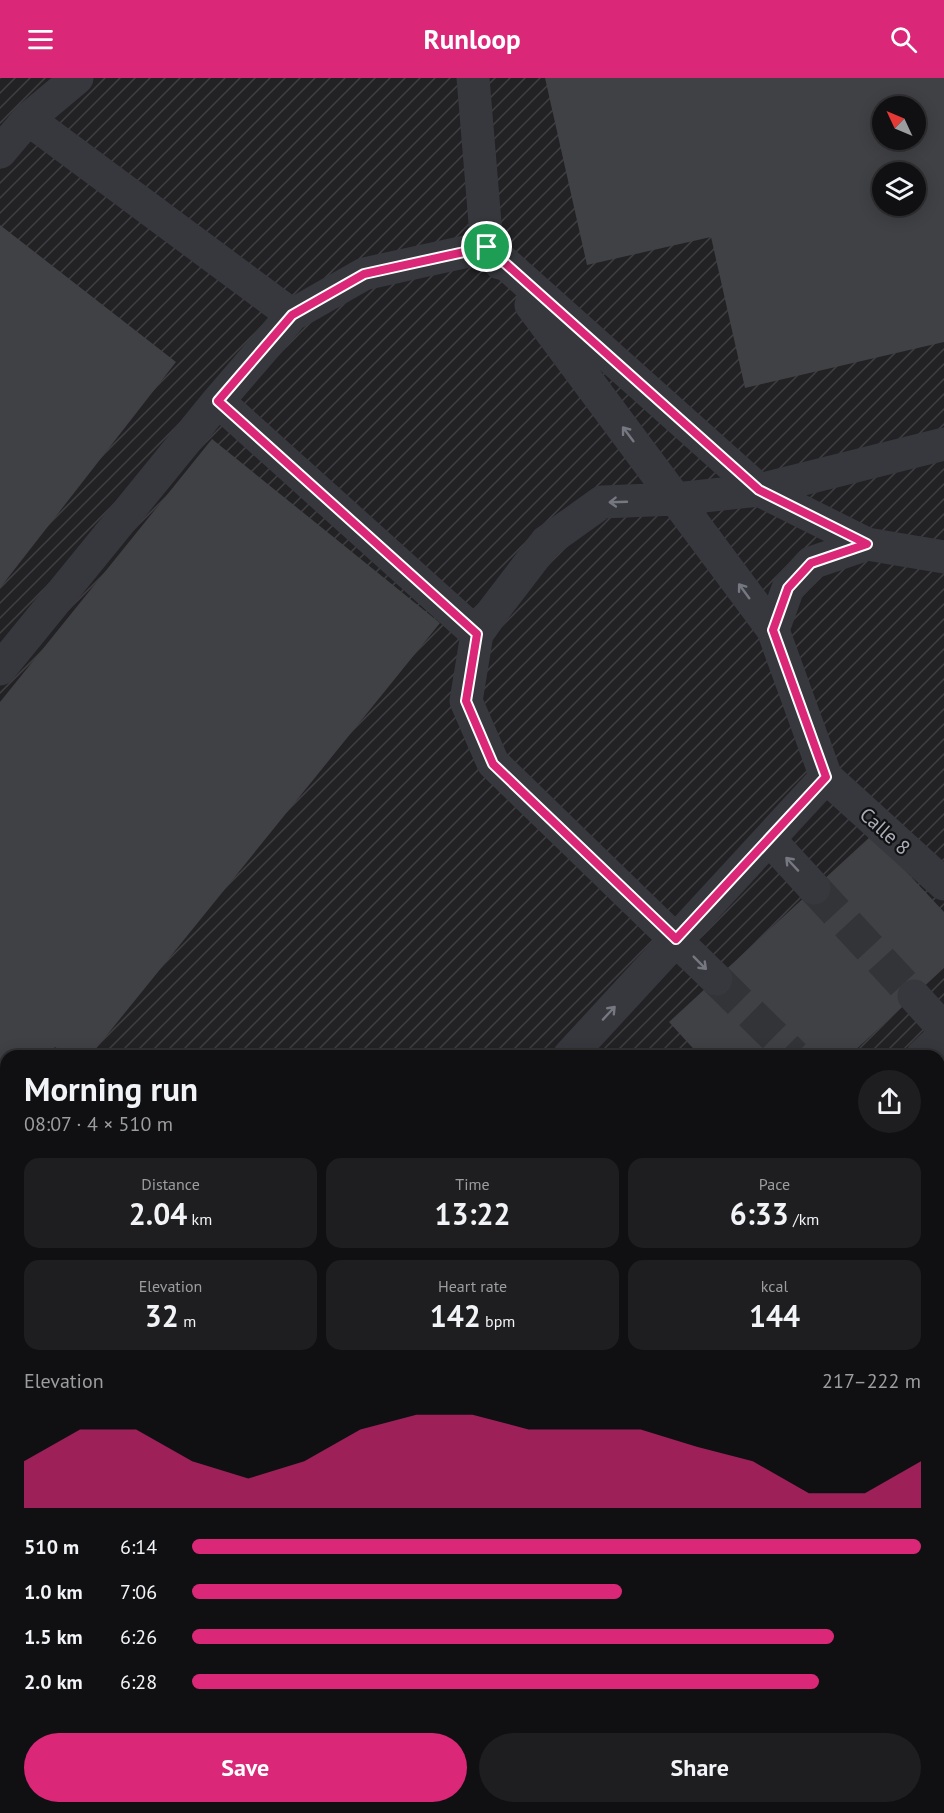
<!DOCTYPE html>
<html lang="en">
<head>
<meta charset="utf-8">
<style>
  body { margin:0; font-family:"PT Sans",sans-serif; background:#1e1e20; color:#f1f3f6; height:100vh; display:flex; flex-direction:column; font-size:22px; white-space:nowrap }
  * { box-sizing:border-box; margin:0 }
  p { font-size:20px; color:#9c9d9f }
  .icon { flex:none; width:33px; height:33px; fill:none; stroke:currentColor; stroke-width:2; stroke-linecap:round; stroke-linejoin:round }
  .map { position:relative; flex:1; overflow:hidden }
  .sheet { position:absolute; left:0px; top:972px; width:945px; height:764px; display:flex; flex-direction:column; background:#101012; border-radius:18px 18px 0 0; box-shadow:0 3px 15px #0003,0 0 0 2px #303032 }
  .sheet>* { flex:none }
  .needle { width:39px; rotate:314deg }
  .fabs { position:absolute; left:872px; top:18px; display:grid; gap:12px }
  .fabs a { display:grid; place-items:center; width:54px; height:54px; border-radius:50%; background:#101012; box-shadow:0 3px 15px #0003,0 0 0 2px #303032; font-size:30px }
  .pin { position:absolute; display:grid; place-items:center; width:51px; height:51px; color:#fff; margin:-26px; border:3px solid #fff; border-radius:50%; box-shadow:0 2px 6px #0007 }
  .round { display:grid; place-items:center; flex:none; width:63px; height:63px; border-radius:32px; background:#1e1e20 }
  .headline { display:flex; align-items:center; justify-content:space-between; height:102px; padding:0 24px }
  h1 { font-size:33px; font-weight:700; line-height:45px }
  .figures { display:grid; grid-template-columns:repeat(3,1fr); gap:9px; height:102px; padding:6px 24px }
  .figures div { display:grid; align-content:center; border-radius:15px; background:#1e1e20; text-align:center }
  .figures b { font-size:30px; font-weight:700 }
  .figures small { font-size:16px; font-weight:400 }
  .figures p { font-size:16px }
  .chart { height:168px; padding:12px 24px }
  .chart p { display:flex; justify-content:space-between }
  .chart svg { width:100%; height:108px; margin-top:6px; fill:#db2777; opacity:.7 }
  .action { display:flex; gap:12px; margin-top:auto; padding:12px 24px }
  .action a { flex:1; height:69px; border-radius:36px; background:#db2777; color:#fff; font-size:24px; font-weight:700; line-height:69px; text-align:center }
  .action a+a { background:#1e1e20; color:#f1f3f6 }
  ul { padding:0 24px; list-style:none; font-size:20px }
  li { display:grid; grid-template-columns:96px 72px 1fr; align-items:center; height:45px }
  li i { height:15px; border-radius:8px; background:#db2777 }
  header { display:flex; justify-content:space-between; align-items:center; height:78px; padding:0 24px; background:#db2777; color:#fff; font-size:27px; font-weight:700 }
  .map>svg:first-child { display:block }
</style>
</head>
<body>
<header><svg class="icon" aria-label="menu" viewBox="0 0 24 24"><path d="M4 6h16M4 12h16M4 18h16"/></svg>Runloop<svg class="icon" aria-label="search" viewBox="0 0 24 24"><circle cx="10" cy="10" r="6"/><path d="M15 15l6 6"/></svg></header>
<div class="map">
<svg width="944" height="1735" viewBox="0 0 944 1735">
  <defs>
    <pattern id="industrial-furrows" width="10" height="10" patternUnits="userSpaceOnUse" patternTransform="scale(1.5)"><rect width="10" height="10" fill="#222225"/><path d="M-1 1l2-2M0 10L10 0M9 11l2-2" fill="none" stroke="#3f3f43"/></pattern>
  </defs>
  <rect width="100%" height="100%" fill="#161618"/>
  <path fill="url(#industrial-furrows)" fill-rule="evenodd" d="M0,0h944v1735h-192l-7,-5h194v-752h-933v752h22l-5,5h-23zM882,28h33v34h-33zM882,94h33v34h-33z
    M78,1730h586l8,5h-598z"/>
  <path fill="#404145" fill-rule="evenodd" d="M545,0h399v264l-199,46 -34,-151 -124,28zM882,28h33v34h-33zM882,94h33v34h-33z
    M0,147l176,137 -176,226z
    M212,361l228,184 -350,433h-24l-11,-9 -7,9h-42v54l-6,-5v-403z
    M872,757l72,77v56l-95,88h-149l-31,-34z
    M944,1399v179l-5,7v-180z
    M939,1602l5,4v22l-5,-3z
    M944,1652v26l-5,6v-26z
    M244,1730h78l7,5h-85l3,-3z
    M373,1730h99l6,5h-110z
    M829,1730h32l7,5h-32z
    M880,1730h22l-4,5h-22z"/>
  <g fill="none" stroke-linecap="round" stroke-linejoin="round">
    <path stroke="#333438" stroke-width="33" stroke-dasharray="33 16" stroke-linecap="butt" d="M814,810l100,108
      M716,901l78,77"/>
    <path stroke="#3d3f44" stroke-width="4" stroke-dasharray="3 4.5" stroke-linecap="butt" d="M939,1613l5,4
      M939,1669l5,-6
      M883,1735l5,-5"/>
    <path stroke="#37383d" stroke-width="33" d="M473,0l14,169 13,16
      M28,41l49,-41
      M0,74l28,-33 264,196
      M531,227l242,325 53,147 118,107
      M218,323l259,233 -11,67 27,62 223,216
      M773,552l15,-42 23,-25 56,-19
      M477,556l17,-24 52,-68 56,-40 74,-3 83,-9 185,-46
      M0,591l218,-268 74,-86 72,-41 123,-27 272,243 108,54 77,13
      M769,761l45,49
      M914,918l30,33
      M569,978l257,-279
      M922,978l22,-21
      M0,1059l6,5
      M939,1117l5,4
      M0,1502l6,5
      M0,1667l6,-8
      M126,1730l6,5
      M608,1730l6,5
      M664,1730l8,5
      M745,1730l7,5
      M23,1735l5,-5
      M74,1735l4,-5"/>
  </g>
  <defs><path id="oneway-shaft" d="M-6 0H5M1.5-3L5.5 0L1.5 3" fill="none" stroke-width="1.6" stroke-linecap="round" stroke-linejoin="round" transform="scale(1.5)"/></defs>
  <g stroke="#757881">
    <use href="#oneway-shaft" transform="translate(628 356) rotate(-127)"/>
    <use href="#oneway-shaft" transform="translate(618 424) rotate(178)"/>
    <use href="#oneway-shaft" transform="translate(744 513) rotate(-126)"/>
    <use href="#oneway-shaft" transform="translate(792 786) rotate(-133)"/>
    <use href="#oneway-shaft" transform="translate(700 885) rotate(45)"/>
    <use href="#oneway-shaft" transform="translate(609 935) rotate(-47)"/>
  </g>
  <g fill="none" stroke-linecap="round" stroke-linejoin="round">
    <g stroke="#fff" stroke-width="12">
      <path id="route" d="M487,169l272,243 108,54 -56,19 -23,25 -15,42 53,147 -150,162 -183,-175 -27,-63 11,-67 -259,-233 74,-86 72,-41z"/>
    </g>
    <use href="#route" stroke="#db2777" stroke-width="8"/>
  </g>
  <g text-anchor="middle" stroke-width="4.5" stroke-linejoin="round" paint-order="stroke">
    <g font-size="20" fill="#a8adb8" stroke="#111113">
      <text transform="translate(885 753) rotate(42)" y="7">Calle 8</text>
    </g>
  </g>
</svg>
<div class="fabs">
<a><svg class="needle" viewBox="-14 -14 28 28"><path d="M0-13l5 13h-10z" fill="#e53935"/><path d="M0 13l5-13h-10z" fill="#9c9d9f"/></svg></a>
<a><svg class="icon" aria-label="layers" viewBox="0 0 24 24"><path d="M12 4l9 5-9 5-9-5zM3 14l9 5 9-5"/></svg></a>
</div>
<div class="pin" style="left:487px;top:169px;background:#1e9e55"><svg class="icon" aria-label="arrive" viewBox="0 0 24 24"><path d="M6 21V4h12l-3 4 3 4H6"/></svg></div>
<section class="sheet">
<div class="headline"><div><h1>Morning run</h1><p>08:07 · 4 × 510 m</p></div><a class="round"><svg class="icon" aria-label="share" viewBox="0 0 24 24"><path d="M12 15V3M7 8l5-5 5 5M5 13v7h14v-7"/></svg></a></div>
<div class="figures">
<div><p>Distance</p><b>2.04<small> km</small></b></div>
<div><p>Time</p><b>13:22</b></div>
<div><p>Pace</p><b>6:33<small> /km</small></b></div>
</div>
<div class="figures">
<div><p>Elevation</p><b>32<small> m</small></b></div>
<div><p>Heart rate</p><b>142<small> bpm</small></b></div>
<div><p>kcal</p><b>144</b></div>
</div>
<div class="chart"><p><span>Elevation</span>217–222 m</p>
<svg viewBox="0 0 160 44" preserveAspectRatio="none"><path d="M0 44V25L10 12L20 12L30 25L40 32L50 25L60 12L70 6L80 6L90 12L100 12L110 12L120 19L130 25L140 38L150 38L160 25V44z"/></svg>
</div>
<ul>
<li><b>510 m</b>6:14<i style="width:100%"></i></li>
<li><b>1.0 km</b>7:06<i style="width:59%"></i></li>
<li><b>1.5 km</b>6:26<i style="width:88%"></i></li>
<li><b>2.0 km</b>6:28<i style="width:86%"></i></li>
</ul>
<div class="action"><a>Save</a><a>Share</a></div>
</section>
</div>
</body>
</html>
